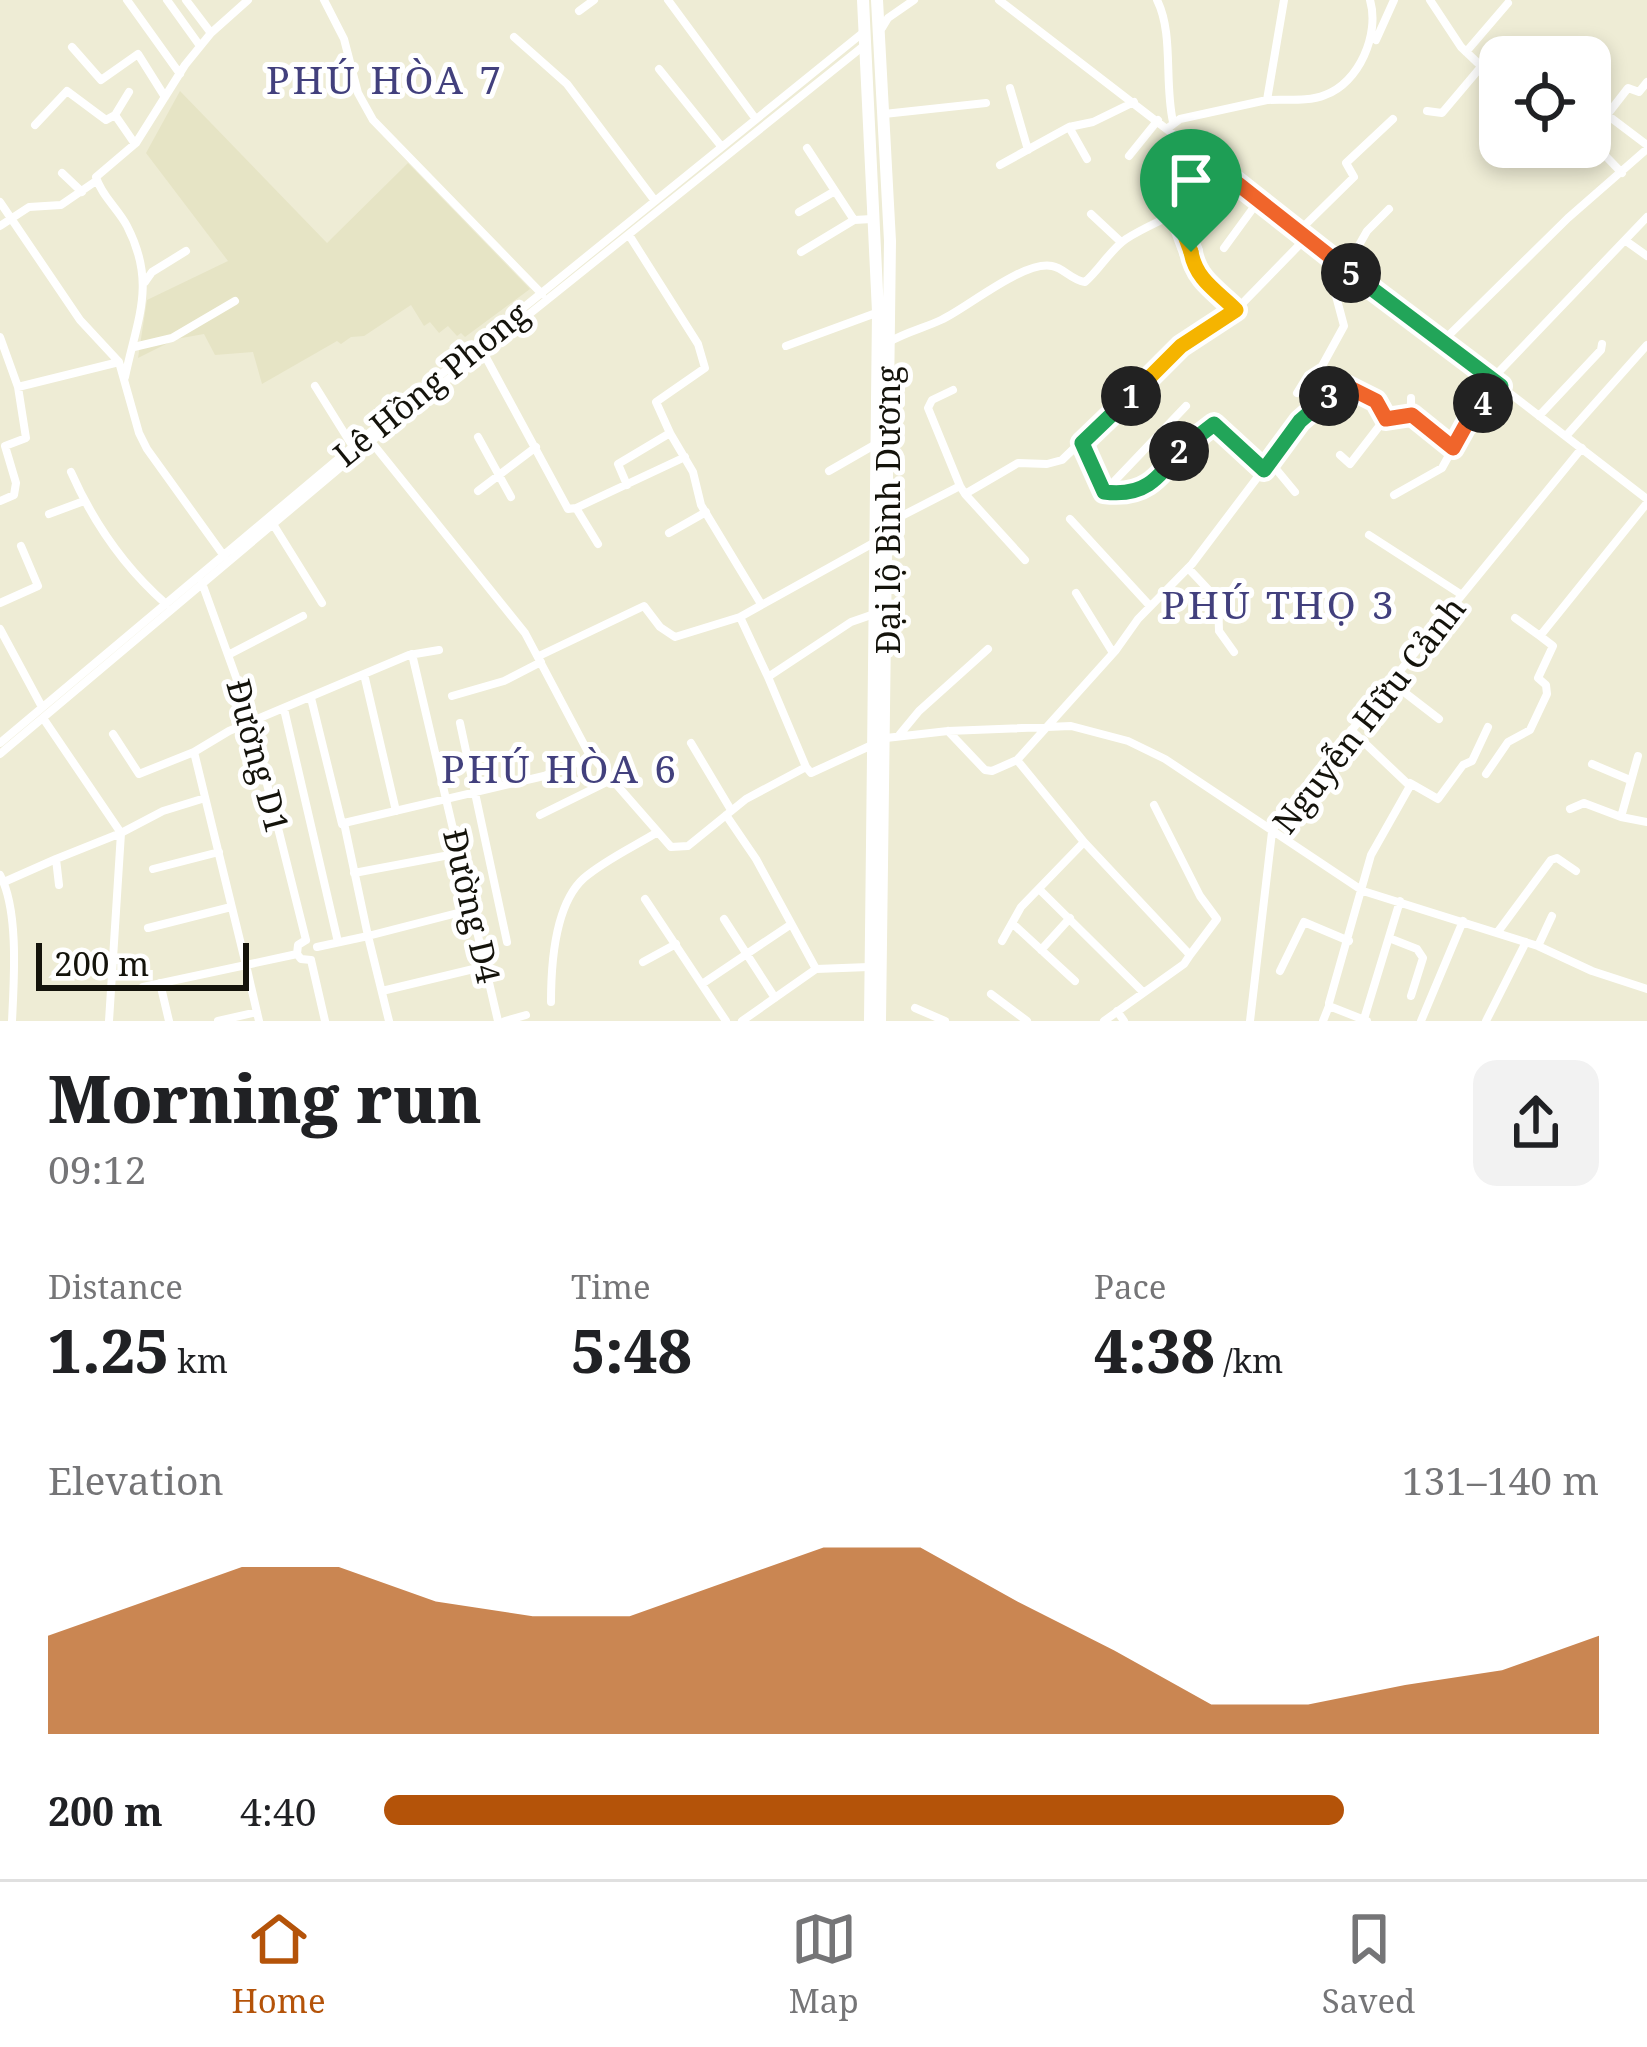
<!DOCTYPE html>
<html lang="en">
<head>
<meta charset="utf-8">
<style>
  body { margin:0; font-family:"Noto Serif",serif; background:#f2f2f2; color:#202124; height:100vh; display:flex; flex-direction:column; font-size:45px; white-space:nowrap }
  * { box-sizing:border-box; margin:0 }
  p { font-size:39px; color:#757577 }
  .icon { flex:none; width:66px; height:66px; fill:none; stroke:currentColor; stroke-width:2; stroke-linecap:round; stroke-linejoin:round }
  .map { position:relative; height:1021px; overflow:hidden }
  .details { display:flex; flex-direction:column; background:#fff; flex:1 }
  .details>* { flex:none }
  .fabs { position:absolute; left:1479px; top:36px; display:grid; gap:24px }
  .fabs a { display:grid; place-items:center; width:132px; height:132px; border-radius:24px; background:#fff; box-shadow:0 6px 18px #0003; font-size:60px }
  .scale { position:absolute; left:36px; bottom:30px; width:213px; box-sizing:border-box; padding-left:12px; border:6px solid #14130b; border-top:0; font-size:33px; line-height:42px; white-space:nowrap; color:#14130b; -webkit-text-stroke:9px #fff; paint-order:stroke }
  .pin { position:absolute; display:grid; place-items:center; width:102px; height:102px; color:#fff; margin:-123px -51px; border-radius:50% 50% 50% 0; rotate:-45deg; box-shadow:0 0 12px #0007 }
  .pin .icon { rotate:45deg }
  .km { position:absolute; width:60px; height:60px; margin:-30px; border-radius:50%; background:#222; color:#fff; font-size:33px; line-height:60px; text-align:center }
  .round { display:grid; place-items:center; flex:none; width:126px; height:126px; border-radius:24px; background:#f2f2f2 }
  .overview { display:flex; align-items:center; justify-content:space-between; height:204px; padding:0 48px }
  h1 { font-size:66px; font-weight:800; line-height:90px }
  .stats { display:grid; grid-template-columns:repeat(3,1fr); gap:18px; height:204px; padding:12px 48px }
  .stats div { display:grid; align-content:center }
  .stats b { font-size:60px; font-weight:800 }
  .stats small { font-size:33px; font-weight:400 }
  .stats p { font-size:33px }
  .chart { height:336px; padding:24px 48px }
  .chart p { display:flex; justify-content:space-between }
  .chart svg { width:100%; height:216px; margin-top:12px; fill:#b45309; opacity:.7 }
  ul { padding:0 48px; list-style:none; font-size:39px }
  li { display:grid; grid-template-columns:192px 144px 1fr; align-items:center; height:90px }
  li i { height:30px; border-radius:15px; background:#b45309 }
  .menu { display:flex; justify-content:space-around; align-items:center; height:168px; border-top:3px solid #e0e0e0; background:#fff; font-size:33px; color:#757577 }
  .menu a { display:grid; justify-items:center; gap:6px }
  .menu .active { color:#b45309 }
  .map>svg:first-child { display:block }
</style>
</head>
<body>
<div class="map">
<svg width="1647" height="1021" viewBox="0 0 1647 1021">
  <rect width="100%" height="100%" fill="#eeecd5"/>
  <path fill="#e6e4c5" d="M180,91l147,152 81,-80 122,126 -65,48 -4,-4 -4,3 -9,-10 -9,7 -9,-11 -6,4 -13,-21 -47,31 -13,1 -10,7 -4,-3 -75,43 -9,-32 -38,3 -11,-21 -28,5 -38,19 9,-58 81,-39 -82,-108z"/>
  <g fill="none" stroke-linecap="round" stroke-linejoin="round">
    <path stroke="#fff" stroke-width="8" d="M127,0l53,74
      M167,0l33,46
      M186,0l25,33
      M324,0l20,39 14,54 15,27 169,174
      M668,0l87,118
      M999,0l648,499
      M1157,0c17,34 7,82 16,122
      M1430,0l31,47 39,37
      M579,11l15,-11
      M882,28l6,-10 26,-18
      M514,37l53,47 88,117
      M1376,40l18,-40
      M72,47l29,33 37,-26 27,43
      M1466,52l42,-49
      M659,69l62,77
      M1010,88l18,62
      M129,92l-14,23 20,29
      M1268,100c18,-1 40,2 57,-5 34,-12 55,-61 45,-95
      M1590,102l57,43
      M1427,111l15,2 38,-45
      M884,114l102,-11
      M1607,115l21,-27 11,4 8,-10
      M35,125l32,-34 39,29 9,-5
      M1069,127l18,32
      M1168,128l12,-9 87,-19 17,-100
      M1594,144l28,29
      M807,148l47,72 18,-1
      M1129,156l29,-36
      M1000,165l69,-38 24,-5 41,-20
      M62,173l20,19
      M0,202l80,118 39,42 20,71 8,16 77,107
      M799,212l36,-21
      M1091,214l30,28
      M1177,214c10,21 14,56 29,71 9,9 21,16 30,25
      M0,226l29,-19 32,-2 35,-24
      M1299,231l55,-54 -8,-14 47,-44
      M1626,241l21,15
      M1224,248l35,-48
      M801,252l53,-32
      M1346,268l21,-37 22,-22
      M145,282l7,-10 34,-21
      M0,337l18,50 101,-25
      M1443,341l125,-123 79,-69
      M889,342c17,-10 35,-14 52,-22 26,-12 83,-60 111,-54 12,2 19,14 33,16 15,-13 25,-32 41,-43 32,-21 77,-31 98,-66
      M786,346l90,-33
      M134,347l38,-9 63,-37
      M483,352l85,157 8,-1
      M125,377c12,-58 32,-93 2,-151 -9,-17 -26,-31 -31,-49l40,-34 49,-78 26,-32 37,-33
      M1492,379l155,-162
      M1338,382l38,19 10,18
      M315,386l38,61
      M953,390l-21,10 -4,8 32,78
      M1297,393l11,-18 14,-9
      M1411,398v16l42,34
      M1539,416l62,-66 1,-6
      M670,433l23,39 8,33 60,99
      M1566,436l81,-91
      M478,437l33,60
      M369,439l156,194 63,119 83,95 17,-1 58,-47 60,-32 5,6 61,-28
      M1082,443l22,49 82,-86
      M1340,455l10,9 34,-44 27,-6
      M1271,463l24,29
      M829,471l47,-27
      M71,472c23,52 53,95 95,132
      M627,485l-9,-21 52,-31 -14,-31 49,-34 -7,-24 -69,-109
      M478,491l58,-44
      M1104,492c57,8 65,-42 108,-68l52,46
      M965,494l60,66
      M1394,495l48,-27 31,-56 28,-26
      M0,501l14,-6 2,-12 -11,-37 21,-8 -8,-51
      M49,514l35,-13
      M1070,519l80,87
      M888,523l72,-37 5,8 53,-31 29,1 15,-4 112,-108 59,-39 74,-76
      M273,524l49,79
      M669,533l37,-21
      M1369,535l93,60
      M598,544l-22,-36 109,-51
      M1188,568l30,32 1,31 15,21
      M202,583l48,133 56,224
      M1076,593l37,60
      M0,603l38,-17 -17,-40
      M740,617l28,60 83,-55 26,-9
      M1515,618l25,18
      M0,629l42,78
      M230,654l73,-38
      M412,654l86,367
      M539,656l105,-50 16,21 15,10 65,-20 137,-76
      M364,674l32,137
      M768,677l38,90
      M1391,682l48,37
      M452,696l52,-15 37,-19
      M311,698l31,126
      M284,709l54,233
      M43,718l78,115 42,-22 42,-13
      M460,723l47,219
      M1351,730l59,56 -39,69 -42,148v3l38,15
      M948,731l37,39 7,1 25,-11
      M113,734l26,40 55,-22
      M900,734l19,-23 69,-62
      M886,738l62,-7 123,-5 57,15 37,18 198,132 175,55 54,25 55,18
      M0,743l381,-320 484,-392
      M691,743l40,67
      M0,754l386,-325 480,-385
      M1638,756l-17,61 26,5
      M1592,764l38,16
      M1486,774l22,-32 22,-12 17,-36 -1,-9 -8,-7 15,-32 -13,-10 107,-133
      M1410,783l28,16 25,-34 9,-4 16,-34
      M1154,805l46,91 17,23 -27,36
      M1570,809l14,-6 37,14
      M540,815l71,-35
      M726,815l30,44 60,110 53,-2
      M153,869l66,-17
      M354,873l106,-20
      M0,875c19,35 14,105 12,146
      M4,882l52,-23
      M59,885l-3,-26 65,-26 -12,188
      M1040,890l103,102
      M645,899l81,122
      M724,919l51,79
      M1012,923l63,58
      M148,928l83,-21
      M1497,933l54,-73 6,-2 19,13
      M1389,938l28,11 6,9 -12,38
      M306,940l-8,5 -1,9 4,5 10,1
      M1002,941l19,-34 63,-65
      M1538,946l14,-30
      M317,947l51,-11 -24,-113 200,-47 48,-19
      M1041,950l29,-32
      M311,960l14,61
      M643,962l33,-18
      M1280,971l24,-49 45,19
      M160,983l9,38
      M702,984l88,-59
      M143,987l103,-22 -52,-213 35,-21 180,-76 30,-5
      M382,991l104,-25
      M991,994l36,27
      M551,1002c0,-37 4,-98 33,-124 21,-18 49,-31 72,-45
      M915,1008l30,13
      M1117,1011l7,10
      M1364,1019l36,-118
      M218,1021l39,-9
      M259,1021l-13,-56 51,-11
      M389,1021l-21,-85 105,-27
      M505,1021l21,-6
      M742,1021l74,-52
      M1104,1021l80,-57 6,-9 -106,-113 -67,-82 99,-110 22,-31 54,-55 108,-143 23,-18 15,-21 -16,-16 22,-40 -8,-30 19,-20
      M1250,1021l22,-189 7,-13 303,-371
      M1323,1021l6,-15
      M1421,1021l42,-100
      M1486,1021l40,-79"/>
    <path stroke="#fff" stroke-width="12" d="M863,0l15,312 -8,709
      M877,0l13,241 -10,780"/>
  </g>
  <g fill="none" stroke-linecap="round" stroke-linejoin="round">
    <g stroke="#fff" stroke-width="24">
      <path id="split-1" d="M1131,396l50,-50 55,-36c-19,-19 -40,-30 -45,-58"/>
    </g>
    <g stroke="#fff" stroke-width="24">
      <path id="split-2" d="M1131,396l-49,47 22,49c40,5 53,-12 75,-41"/>
    </g>
    <g stroke="#fff" stroke-width="24">
      <path id="split-3" d="M1179,451l35,-27 50,46 36,-49 29,-25"/>
    </g>
    <g stroke="#fff" stroke-width="24">
      <path id="split-4" d="M1329,396l9,-14 38,19 10,18 26,-4 41,33 20,-36 10,-9"/>
    </g>
    <g stroke="#fff" stroke-width="24">
      <path id="split-5" d="M1351,273l150,113 -18,17"/>
    </g>
    <g stroke="#fff" stroke-width="24">
      <path id="split-6" d="M1186,207l32,-24 6,-10 127,100"/>
    </g>
    <g stroke="#fff" stroke-width="24">
      <path id="split-7" d="M1186,207l-9,7 14,38"/>
    </g>
    <use href="#split-1" stroke="#f5b400" stroke-width="15"/>
    <use href="#split-2" stroke="#22a559" stroke-width="15"/>
    <use href="#split-3" stroke="#22a559" stroke-width="15"/>
    <use href="#split-4" stroke="#f0652b" stroke-width="15"/>
    <use href="#split-5" stroke="#22a559" stroke-width="15"/>
    <use href="#split-6" stroke="#f0652b" stroke-width="15"/>
    <use href="#split-7" stroke="#f5b400" stroke-width="15"/>
  </g>
  <g text-anchor="middle" stroke-width="10" stroke-linejoin="round" paint-order="stroke">
    <g font-size="33" fill="#14130b" stroke="#fff">
      <text transform="translate(431 384) rotate(-39)" y="12">Lê Hồng Phong</text>
      <text transform="translate(888 510) rotate(-90)" y="12">Đại lộ Bình Dương</text>
      <text transform="translate(1369 715) rotate(-52)" y="12">Nguyễn Hữu Cảnh</text>
      <text transform="translate(258 756) rotate(75)" y="12">Đường D1</text>
      <text transform="translate(472 906) rotate(77)" y="12">Đường D4</text>
    </g>
    <g font-size="39" letter-spacing="3" fill="#42407d" stroke="#fff">
      <text x="385" y="94">PHÚ HÒA 7</text>
      <text x="1279" y="619">PHÚ THỌ 3</text>
      <text x="560" y="783">PHÚ HÒA 6</text>
    </g>
  </g>
</svg>
<div class="fabs">
<a><svg class="icon" aria-label="locate" viewBox="0 0 24 24"><circle cx="12" cy="12" r="6"/><path d="M12 2v4M12 18v4M2 12h4M18 12h4"/></svg></a>
</div>
<div class="scale">200 m</div>
<div class="pin" style="left:1191px;top:252px;background:#1e9e55"><svg class="icon" aria-label="arrive" viewBox="0 0 24 24"><path d="M6 21V4h12l-3 4 3 4H6"/></svg></div>
<b class="km" style="left:1131px;top:396px">1</b>
<b class="km" style="left:1179px;top:451px">2</b>
<b class="km" style="left:1329px;top:396px">3</b>
<b class="km" style="left:1483px;top:403px">4</b>
<b class="km" style="left:1351px;top:273px">5</b>
</div>
<section class="details">
<div class="overview"><div><h1>Morning run</h1><p>09:12</p></div><a class="round"><svg class="icon" aria-label="share" viewBox="0 0 24 24"><path d="M12 15V3M7 8l5-5 5 5M5 13v7h14v-7"/></svg></a></div>
<div class="stats">
<div><p>Distance</p><b>1.25<small> km</small></b></div>
<div><p>Time</p><b>5:48</b></div>
<div><p>Pace</p><b>4:38<small> /km</small></b></div>
</div>
<div class="chart"><p><span>Elevation</span>131–140 m</p>
<svg viewBox="0 0 160 44" preserveAspectRatio="none"><path d="M0 44V24L10 17L20 10L30 10L40 17L50 20L60 20L70 13L80 6L90 6L100 17L110 27L120 38L130 38L140 34L150 31L160 24V44z"/></svg>
</div>
<ul>
<li><b>200 m</b>4:40<i style="width:79%"></i></li>
</ul>
</section>
<nav class="menu">
<a class="active"><svg class="icon" aria-label="home" viewBox="0 0 24 24"><path d="M3 11l9-7 9 7M6 9v11h12V9"/></svg>Home</a>
<a><svg class="icon" aria-label="map" viewBox="0 0 24 24"><path d="M3 6l6-2 6 2 6-2v14l-6 2-6-2-6 2zM9 4v14M15 6v14"/></svg>Map</a>
<a><svg class="icon" aria-label="saved" viewBox="0 0 24 24"><path d="M7 4h10v16l-5-4-5 4z"/></svg>Saved</a>
</nav>
</body>
</html>
